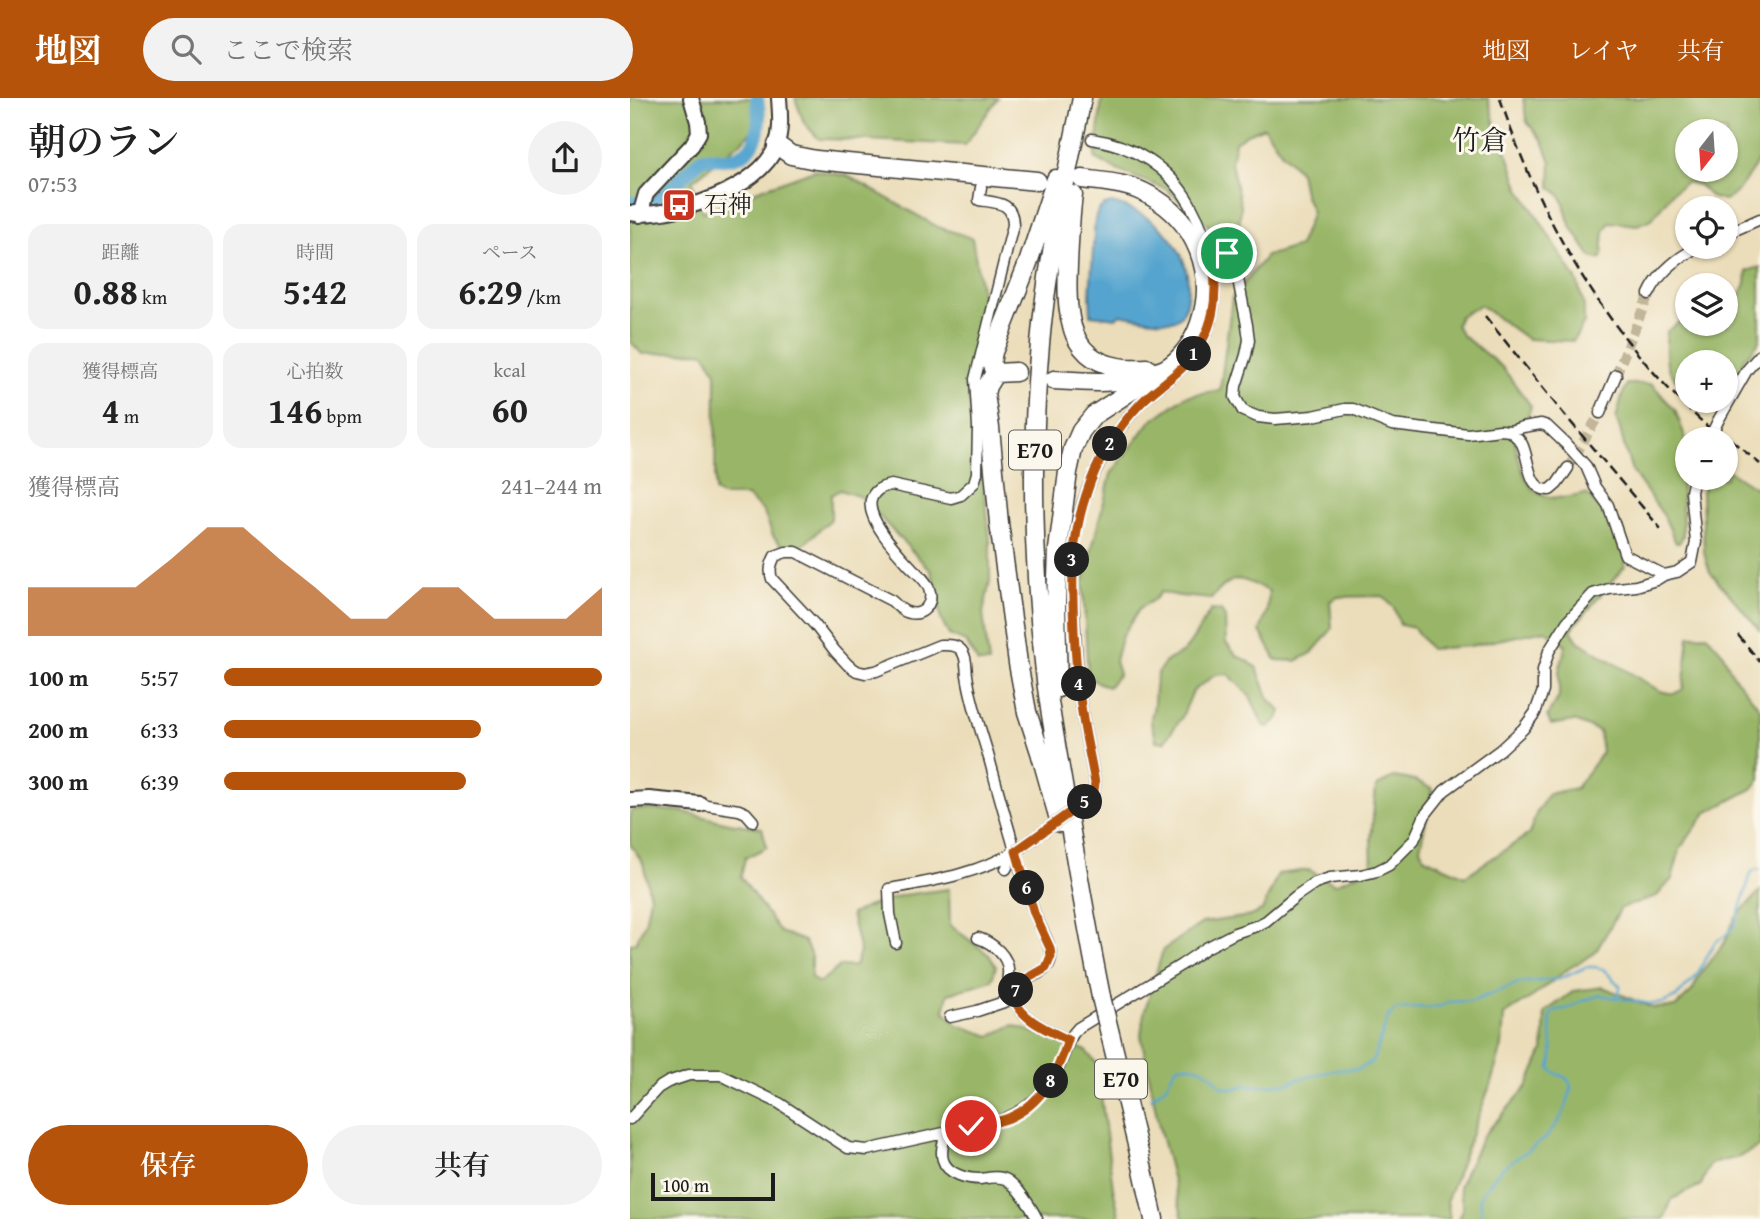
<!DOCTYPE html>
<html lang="ja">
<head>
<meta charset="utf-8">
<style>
  body { margin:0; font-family:"Gentium Book Plus","Noto Serif JP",serif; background:#f2f2f2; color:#222; height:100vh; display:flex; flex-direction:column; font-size:26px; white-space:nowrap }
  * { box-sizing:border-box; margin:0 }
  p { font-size:23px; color:#767676 }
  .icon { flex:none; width:38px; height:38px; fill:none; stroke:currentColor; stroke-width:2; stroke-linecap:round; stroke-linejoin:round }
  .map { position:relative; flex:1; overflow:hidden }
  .sheet { display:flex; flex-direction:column; background:#fff; width:630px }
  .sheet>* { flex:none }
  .needle { width:46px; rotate:197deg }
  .controls { position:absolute; left:1045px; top:21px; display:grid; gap:14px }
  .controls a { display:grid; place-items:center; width:63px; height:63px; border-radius:50%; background:#fff; box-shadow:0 2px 5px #0004; font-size:35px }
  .scale { position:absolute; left:21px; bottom:18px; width:124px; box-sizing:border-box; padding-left:7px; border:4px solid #1c1c1c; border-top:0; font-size:19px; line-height:24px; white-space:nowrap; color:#1c1c1c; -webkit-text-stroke:5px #fbf7ec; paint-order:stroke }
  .pin { position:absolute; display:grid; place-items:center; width:60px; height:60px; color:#fff; margin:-30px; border:4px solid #fff; border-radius:50%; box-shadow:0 2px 7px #0007 }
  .km { position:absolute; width:35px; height:35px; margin:-18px; border-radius:50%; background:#222; color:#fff; font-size:19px; line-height:35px; text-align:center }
  .round { display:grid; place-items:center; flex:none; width:74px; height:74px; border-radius:37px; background:#f2f2f2 }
  .head { display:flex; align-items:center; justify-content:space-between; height:119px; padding:0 28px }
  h1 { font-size:38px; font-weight:600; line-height:52px }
  .metrics { display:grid; grid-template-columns:repeat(3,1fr); gap:10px; height:119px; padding:7px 28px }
  .metrics div { display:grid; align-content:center; border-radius:18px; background:#f2f2f2; text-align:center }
  .metrics b { font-size:35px; font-weight:600 }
  .metrics small { font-size:19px; font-weight:400 }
  .metrics p { font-size:19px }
  .chart { height:196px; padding:14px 28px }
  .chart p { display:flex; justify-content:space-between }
  .chart svg { width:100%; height:126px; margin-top:7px; fill:#b45309; opacity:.7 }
  .button { display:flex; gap:14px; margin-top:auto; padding:14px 28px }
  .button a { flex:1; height:80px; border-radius:42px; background:#b45309; color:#fff; font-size:28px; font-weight:600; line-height:80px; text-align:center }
  .button a+a { background:#f2f2f2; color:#222 }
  ul { padding:0 28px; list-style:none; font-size:23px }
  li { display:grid; grid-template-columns:112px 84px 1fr; align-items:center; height:52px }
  li i { height:18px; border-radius:9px; background:#b45309 }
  header { display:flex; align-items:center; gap:42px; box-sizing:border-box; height:98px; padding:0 35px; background:#b45309; color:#fff }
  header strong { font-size:33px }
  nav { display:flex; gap:38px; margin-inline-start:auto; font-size:24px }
  .search { width:490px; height:63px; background:#f2f2f2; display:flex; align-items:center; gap:18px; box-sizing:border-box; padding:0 24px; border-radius:38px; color:#767676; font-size:26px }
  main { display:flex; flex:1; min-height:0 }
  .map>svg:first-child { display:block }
</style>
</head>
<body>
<header>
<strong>地図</strong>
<div class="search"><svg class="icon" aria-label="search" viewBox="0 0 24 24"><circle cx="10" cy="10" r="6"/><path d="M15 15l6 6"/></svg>ここで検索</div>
<nav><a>地図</a><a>レイヤ</a><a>共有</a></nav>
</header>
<main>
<section class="sheet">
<div class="head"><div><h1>朝のラン</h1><p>07:53</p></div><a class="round"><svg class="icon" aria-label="share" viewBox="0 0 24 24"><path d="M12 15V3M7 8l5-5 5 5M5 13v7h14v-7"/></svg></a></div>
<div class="metrics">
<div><p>距離</p><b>0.88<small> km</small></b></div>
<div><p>時間</p><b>5:42</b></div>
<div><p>ペース</p><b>6:29<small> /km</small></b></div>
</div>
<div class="metrics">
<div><p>獲得標高</p><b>4<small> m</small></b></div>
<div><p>心拍数</p><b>146<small> bpm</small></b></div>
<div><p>kcal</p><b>60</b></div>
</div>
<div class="chart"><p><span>獲得標高</span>241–244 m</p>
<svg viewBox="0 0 160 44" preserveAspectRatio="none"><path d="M0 44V27L10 27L20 27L30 27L40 17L50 6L60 6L70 17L80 27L90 38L100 38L110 27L120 27L130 38L140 38L150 38L160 27V44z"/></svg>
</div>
<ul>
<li><b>100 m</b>5:57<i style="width:100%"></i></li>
<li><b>200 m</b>6:33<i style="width:68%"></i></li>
<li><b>300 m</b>6:39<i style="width:64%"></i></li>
</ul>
<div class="button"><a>保存</a><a>共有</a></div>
</section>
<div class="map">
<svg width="1130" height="1121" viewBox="0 0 1130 1121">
  <rect width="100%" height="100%" fill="#fbf7ec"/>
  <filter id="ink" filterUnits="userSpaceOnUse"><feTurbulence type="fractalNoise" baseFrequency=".0143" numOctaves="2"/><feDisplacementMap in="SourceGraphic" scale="14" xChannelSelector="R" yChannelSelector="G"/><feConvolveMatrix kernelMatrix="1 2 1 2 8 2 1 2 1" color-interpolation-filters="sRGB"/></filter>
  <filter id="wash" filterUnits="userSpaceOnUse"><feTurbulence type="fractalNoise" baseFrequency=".00686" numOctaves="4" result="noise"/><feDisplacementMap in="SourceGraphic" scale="28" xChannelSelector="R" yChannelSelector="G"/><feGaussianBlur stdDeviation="1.57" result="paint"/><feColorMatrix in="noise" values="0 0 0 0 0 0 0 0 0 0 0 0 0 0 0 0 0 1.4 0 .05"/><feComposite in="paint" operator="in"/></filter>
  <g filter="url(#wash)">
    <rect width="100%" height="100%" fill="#ebddb9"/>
    <path fill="#99b668" stroke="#5a6942" stroke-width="2" fill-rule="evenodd" d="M0,0h132l3,21 -25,24 -48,38 11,31 50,-20 61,-22 34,6 90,51 34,11 13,74 -17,79 4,39 14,73 4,38v41l-7,31 6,50h-11l-12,-21 -17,-7 -8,-15 -4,-32 -6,-17 -70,-74 -21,-7 -9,5v24l-31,29 -17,-2 -10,-10 -9,-24 -17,-16h-26l-6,-4 1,-119 -11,-20 -7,-1 -56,2 -12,-13z
      M165,0h203l-33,47 -98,-5 -48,-1 -15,-16z
      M472,0h386l9,34 11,23 11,32 58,94 7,25v17l-11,18 -46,-2 -47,-34 -20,11 -4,9 6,10 40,32 29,39 -3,10 -15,9c2,21 7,61 29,70 14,6 31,1 45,-1l31,36 10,20 -3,16 -54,64 7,11 82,50 14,3 9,-5 6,-53 18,-1 15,17 11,23 27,33v71l-8,10 -46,24 -26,36 -8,30 -15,17 -36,12 -26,45 -27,16 -33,26 -31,20 -2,31 -11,37 -44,117 3,19h-267l-24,-92 -18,-92 3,-22 19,-63 39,-27 48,-7 12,-5 16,-37 31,-4 26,14 37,-16 -1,-30 5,-51 17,-10 20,3 20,9 -13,59 5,10 40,18 64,-42 8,-22 11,-18 28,-6 26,-36 -3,-21 -25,-10 -23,4 -4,-9 12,-19v-26l7,-26 -21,-15 -75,16 -40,3 -16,-21 -14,-3 -6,-17 -11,-12 -45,1 -8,4 2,28 -20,24 -16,8 -20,-1 -16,-29 7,-20 2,-20c-32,-14 -34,-19 -58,8l-32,-3 -18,-4 -6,7 -15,9 -19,30 -6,23 4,13 -11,13 -20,-9 -5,-95 28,-109 39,-52 36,-26 34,-6 12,-92 34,-42 33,-10 13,-34 -8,-18 -4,-22 -19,-20 -17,-25 -17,7 -12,8 -4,21 10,43 -2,22 -24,3 -49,-42 -49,-19 -22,-12z
      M893,0h237v58l-6,12 -18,25 -11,7 -13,-2 -13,-13 -13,-3 -14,11 -20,26 -15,6 -27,-3 -6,9 -2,27 -5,1 -6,-2c-7,-11 -16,-23 -22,-35 -6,-17 -2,-24 -19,-35l1,-25 -8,-21 -16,-19zM1096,33v39h-39v-39z
      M1130,169v73l-9,12 -7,6 -4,14 -10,11 -4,1v-22h-39v27c-23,-16 -23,-31 -20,-58l13,-9 4,-6h3v8h23l2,2 14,-2c0,-20 16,-27 20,-41 1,-4 0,-8 1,-12z
      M997,286h25l23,26 12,32v32l-5,12 1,50 -4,7h-3l-12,-27 -32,-45 -7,-22 -5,-20 -4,-10 6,-23z
      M1096,371l34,22v139l-50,-58 -6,-19 -2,-61 6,-14h18z
      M581,512l10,1 4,6 1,26 11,13 10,4 10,8 12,31 12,12 -3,8 -10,8 -5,-2 -13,-29 -22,-22 -13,1 -22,16 -11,26 -18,25 -8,-1c0,-8 -5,-14 -5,-20 -1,-4 2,-8 2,-11 3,-15 -1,-35 12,-47 5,-5 13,-7 19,-12 11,-12 17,-27 27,-41z
      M11,711l39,2 49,12 33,5 5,19 -22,11 -4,19 39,55 24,9 7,14v23l8,5 20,-16 16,-1 5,-14 -9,-38 21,-9 31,-10 46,-6 1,36 39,30 7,11 -4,14 -44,14 -4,17 14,14 32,11 23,-11 72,25 12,14 16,124 7,31h-490v-275l5,-1 10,-20 5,-26 -7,-34 -13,-19v-33z
      M1130,793v255l-21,11 -29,7 -9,21 -29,14 -8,20h-206l5,-12 -4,-21 23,-49 45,-50 16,-36 2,-39 29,-21 29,-4 50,21 22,-1 17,-16 10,-20 23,-29 10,-24z"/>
    <path fill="#55a4cf" stroke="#386076" stroke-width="2" d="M482,105c44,11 82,46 75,94 -1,9 -3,19 -12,23 -10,4 -43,-4 -55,-6l-4,4 -25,-3 -1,-20 5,-76c3,-10 6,-14 17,-16z"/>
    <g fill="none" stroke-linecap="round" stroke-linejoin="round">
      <path stroke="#55a4cf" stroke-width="2.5" d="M521,1000l15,-12 8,-16 5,-4 7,-1 14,3 11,6 10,12 12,3 13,-4 16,1 27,-3 9,-4 38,-9 23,-1 11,-6 4,-5 15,-43 8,-6 33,-2 11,-1 7,-4 25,-1 46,-18 41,-4 26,-12h9l8,2 17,17v4l-5,8
        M848,1121l4,-6 -2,-14 2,-6 19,-24 45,-31 16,-22 7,-19 2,-8 -1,-6 -4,-5 -11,-5 -5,-5c6,-20 -2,-34 1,-54l5,-4 10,-1 16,-8 19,-6 50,9 12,-1 13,-6 19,-19 20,-36 10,-6 10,-11 16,-52 5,-4 4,1"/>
      <path stroke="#55a4cf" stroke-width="14" d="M0,106l24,-4 9,-4 38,-37c9,-3 13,0 22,0 36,-1 39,-32 34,-61"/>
    </g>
  </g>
  <g filter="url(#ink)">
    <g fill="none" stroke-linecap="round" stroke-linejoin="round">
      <path stroke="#c2b69a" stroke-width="10" stroke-dasharray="10 5" stroke-linecap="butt" d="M986,277l33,-81
        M938,370l32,-55"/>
      <g stroke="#3b3934" stroke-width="13">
        <path id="street" d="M351,89l-2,13c19,3 34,2 34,25l-38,154 3,48 -1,46 -3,10 -13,12 -10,3 -60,-13c-10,2 -17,5 -20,15 -5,20 28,54 41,68 6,6 15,13 17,21 5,13 -5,27 -19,24 -7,-1 -13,-7 -18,-12l-96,-49h-10l-11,4c-4,8 -6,14 -3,23l43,46 20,26 13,14 9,6 8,2 11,-2 64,-26c7,0 15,-1 20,4 7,6 6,18 7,26 4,28 14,55 22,83 14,51 28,103 45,154 4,12 18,33 17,45 -3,23 -31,13 -37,42 9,22 34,31 54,41
          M1096,136l34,-15
          M581,155l10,-1 6,1 6,8 4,13 10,51 2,15 -3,15 -10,31 -1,11 8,14 15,6 17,2 38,-3 32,-7h8l39,16 76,9 32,-4 10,1 13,-4 18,-3 6,2 19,18 20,22 9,21 13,18 17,50 39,20
          M1019,196c10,-22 28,-36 49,-47
          M970,315l16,-38
          M1089,321l28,-49 13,-15
          M880,333c4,4 9,7 12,13 8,16 5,47 28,46l7,-6 11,-16
          M460,700l4,-7 1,-8c-3,-18 -7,-35 -10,-52 -7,-38 -9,-78 -11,-116 -2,-30 -3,-60 3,-90 10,-43 30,-84 59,-117 14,-16 33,-27 48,-42 45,-48 35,-109 6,-162 -20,-36 -57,-59 -98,-65
          M70,706l39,6 7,3 7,8
          M376,771l2,-4v-9
          M348,840c15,5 32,19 30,36 0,10 -3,19 -4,28
          M266,845l-6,-29 -1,-25c43,-8 89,-15 127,-38
          M320,919l27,-6 30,-10
          M0,1021l28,-31 10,-6 21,-7h32l58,28 69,45 19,2 131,-29c30,-9 51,-32 63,-59 5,-13 7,-24 17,-34l103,-63 25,-17 29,-15 21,-7 10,-5 30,-25 19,-13 15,-5 31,-3 16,-4 12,-6 25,-25 11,-25 19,-24 56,-41 23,-21 12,-16 8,-22v-21l6,-19 18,-29 26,-28 16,-5 27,-3 20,-6 8,-5 13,-3 15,-10 4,-20 -5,-50 3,-14
          M316,1035c-2,8 -6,18 -3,27 4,14 24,19 37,19 8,-1 19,-4 27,1 10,6 25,28 30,39"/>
      </g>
      <g stroke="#3b3934" stroke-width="18">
        <path id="secondary" d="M0,115c41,6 131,-24 146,-67 6,-16 4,-32 3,-48
          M10,117l6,-21 46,-49 7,-12 -1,-11 -7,-24
          M0,702l19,-1 51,5"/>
      </g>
      <g stroke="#3b3934" stroke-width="21">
        <path id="highway" d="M452,0c-16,81 -35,163 -42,246 -10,109 -7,220 5,328 5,44 14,88 21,131 11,65 22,129 35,194
          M147,47l14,10 25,5 221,21
          M443,97c-3,23 -4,46 -5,70 -3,62 4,108 79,103
          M386,274l-21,1 -8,13 -2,8 5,34 9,95 19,140 9,49 13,40 20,71
          M365,275l-4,-10 2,-11 35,-89 28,-84
          M424,282c34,2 62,5 95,-6 5,-1 11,-3 16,-5 17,-10 29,-28 35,-46 17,-49 -4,-103 -51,-128 -20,-12 -44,-13 -67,-16
          M428,590l-2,-84 2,-54 10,-78 5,-23 8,-18 13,-16 69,-45
          M511,1063l13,58"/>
      </g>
      <use href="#street" stroke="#fff" stroke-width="10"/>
      <use href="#secondary" stroke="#fff" stroke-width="14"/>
      <use href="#highway" stroke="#fff" stroke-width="18"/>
      <path stroke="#1c1c1c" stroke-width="2.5" stroke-dasharray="10 5" stroke-linecap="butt" d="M870,0c43,131 116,252 222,341
        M855,218l73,91 103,122
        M1089,332l41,34
        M1108,537l22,27"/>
      <g stroke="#3b3934" stroke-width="13" stroke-linecap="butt">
        <path id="street-bridge" d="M1079,341l10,-20
          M386,753l74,-53"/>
      </g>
      <g stroke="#3b3934" stroke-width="21" stroke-linecap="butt">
        <path id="highway-bridge" d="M471,899l40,164"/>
      </g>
      <use href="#street-bridge" stroke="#fff" stroke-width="10"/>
      <use href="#highway-bridge" stroke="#fff" stroke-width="18"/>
    </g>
  </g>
  <g fill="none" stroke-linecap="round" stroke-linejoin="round" filter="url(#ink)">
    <g stroke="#fff" stroke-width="14">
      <path id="route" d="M341,1028c13,-2 26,-3 38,-8 33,-14 49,-46 59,-78 -20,-10 -45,-19 -54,-41l4,-13 5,-5 23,-13 5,-12 -1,-8 -16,-35 -18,-62 74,-53 4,-7 1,-8c-3,-18 -7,-35 -10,-52 -6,-33 -9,-67 -11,-100 -2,-50 -4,-88 12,-136 10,-33 30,-66 54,-91 13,-14 30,-24 44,-38 31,-33 36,-70 27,-113l10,-1 6,1"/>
    </g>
    <use href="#route" stroke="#b45309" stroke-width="9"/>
  </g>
  <defs>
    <g id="bus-square" transform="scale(1.75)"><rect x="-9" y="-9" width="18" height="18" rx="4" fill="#c8321e" stroke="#fbf7ec"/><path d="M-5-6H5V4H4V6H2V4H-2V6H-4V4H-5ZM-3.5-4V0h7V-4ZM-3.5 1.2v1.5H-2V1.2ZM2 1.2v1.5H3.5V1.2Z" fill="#fff"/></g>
  </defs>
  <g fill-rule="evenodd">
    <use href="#bus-square" x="49" y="107"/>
  </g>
  <g text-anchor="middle" stroke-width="6" stroke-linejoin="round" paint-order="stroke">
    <g fill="#fbf7ec" stroke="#5f5e5a" stroke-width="2">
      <rect x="379" y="332.5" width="52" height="39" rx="5"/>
      <rect x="465" y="961.5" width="52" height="39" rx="5"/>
    </g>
    <g font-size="23" font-weight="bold" fill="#1c1c1c">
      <text x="405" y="360">E70</text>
      <text x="491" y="989">E70</text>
    </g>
    <g font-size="24" fill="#1c1c1c" stroke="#fbf7ec" text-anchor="start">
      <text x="74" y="115">石神</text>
    </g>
    <g font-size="28" fill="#1c1c1c" stroke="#fbf7ec">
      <text x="850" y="52">竹倉</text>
    </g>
  </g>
</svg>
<div class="controls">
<a><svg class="needle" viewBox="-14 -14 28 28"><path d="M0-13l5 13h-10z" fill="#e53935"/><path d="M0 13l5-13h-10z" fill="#767676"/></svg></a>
<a><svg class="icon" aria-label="locate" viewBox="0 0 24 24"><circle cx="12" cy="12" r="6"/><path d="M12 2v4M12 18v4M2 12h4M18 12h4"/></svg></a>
<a><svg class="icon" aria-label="layers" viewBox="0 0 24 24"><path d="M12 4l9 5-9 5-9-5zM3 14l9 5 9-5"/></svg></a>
<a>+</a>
<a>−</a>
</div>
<div class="scale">100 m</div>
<div class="pin" style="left:597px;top:155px;background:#1e9e55"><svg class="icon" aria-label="arrive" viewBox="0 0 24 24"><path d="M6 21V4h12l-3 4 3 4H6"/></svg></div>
<div class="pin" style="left:341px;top:1028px;background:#d93025"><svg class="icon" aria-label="check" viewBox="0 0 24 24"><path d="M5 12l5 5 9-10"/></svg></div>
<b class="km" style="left:564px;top:256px">1</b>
<b class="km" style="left:480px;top:346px">2</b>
<b class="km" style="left:442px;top:462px">3</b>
<b class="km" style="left:449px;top:586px">4</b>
<b class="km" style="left:455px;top:704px">5</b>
<b class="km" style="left:397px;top:790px">6</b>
<b class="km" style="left:386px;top:892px">7</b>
<b class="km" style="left:421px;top:983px">8</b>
</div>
</main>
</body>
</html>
